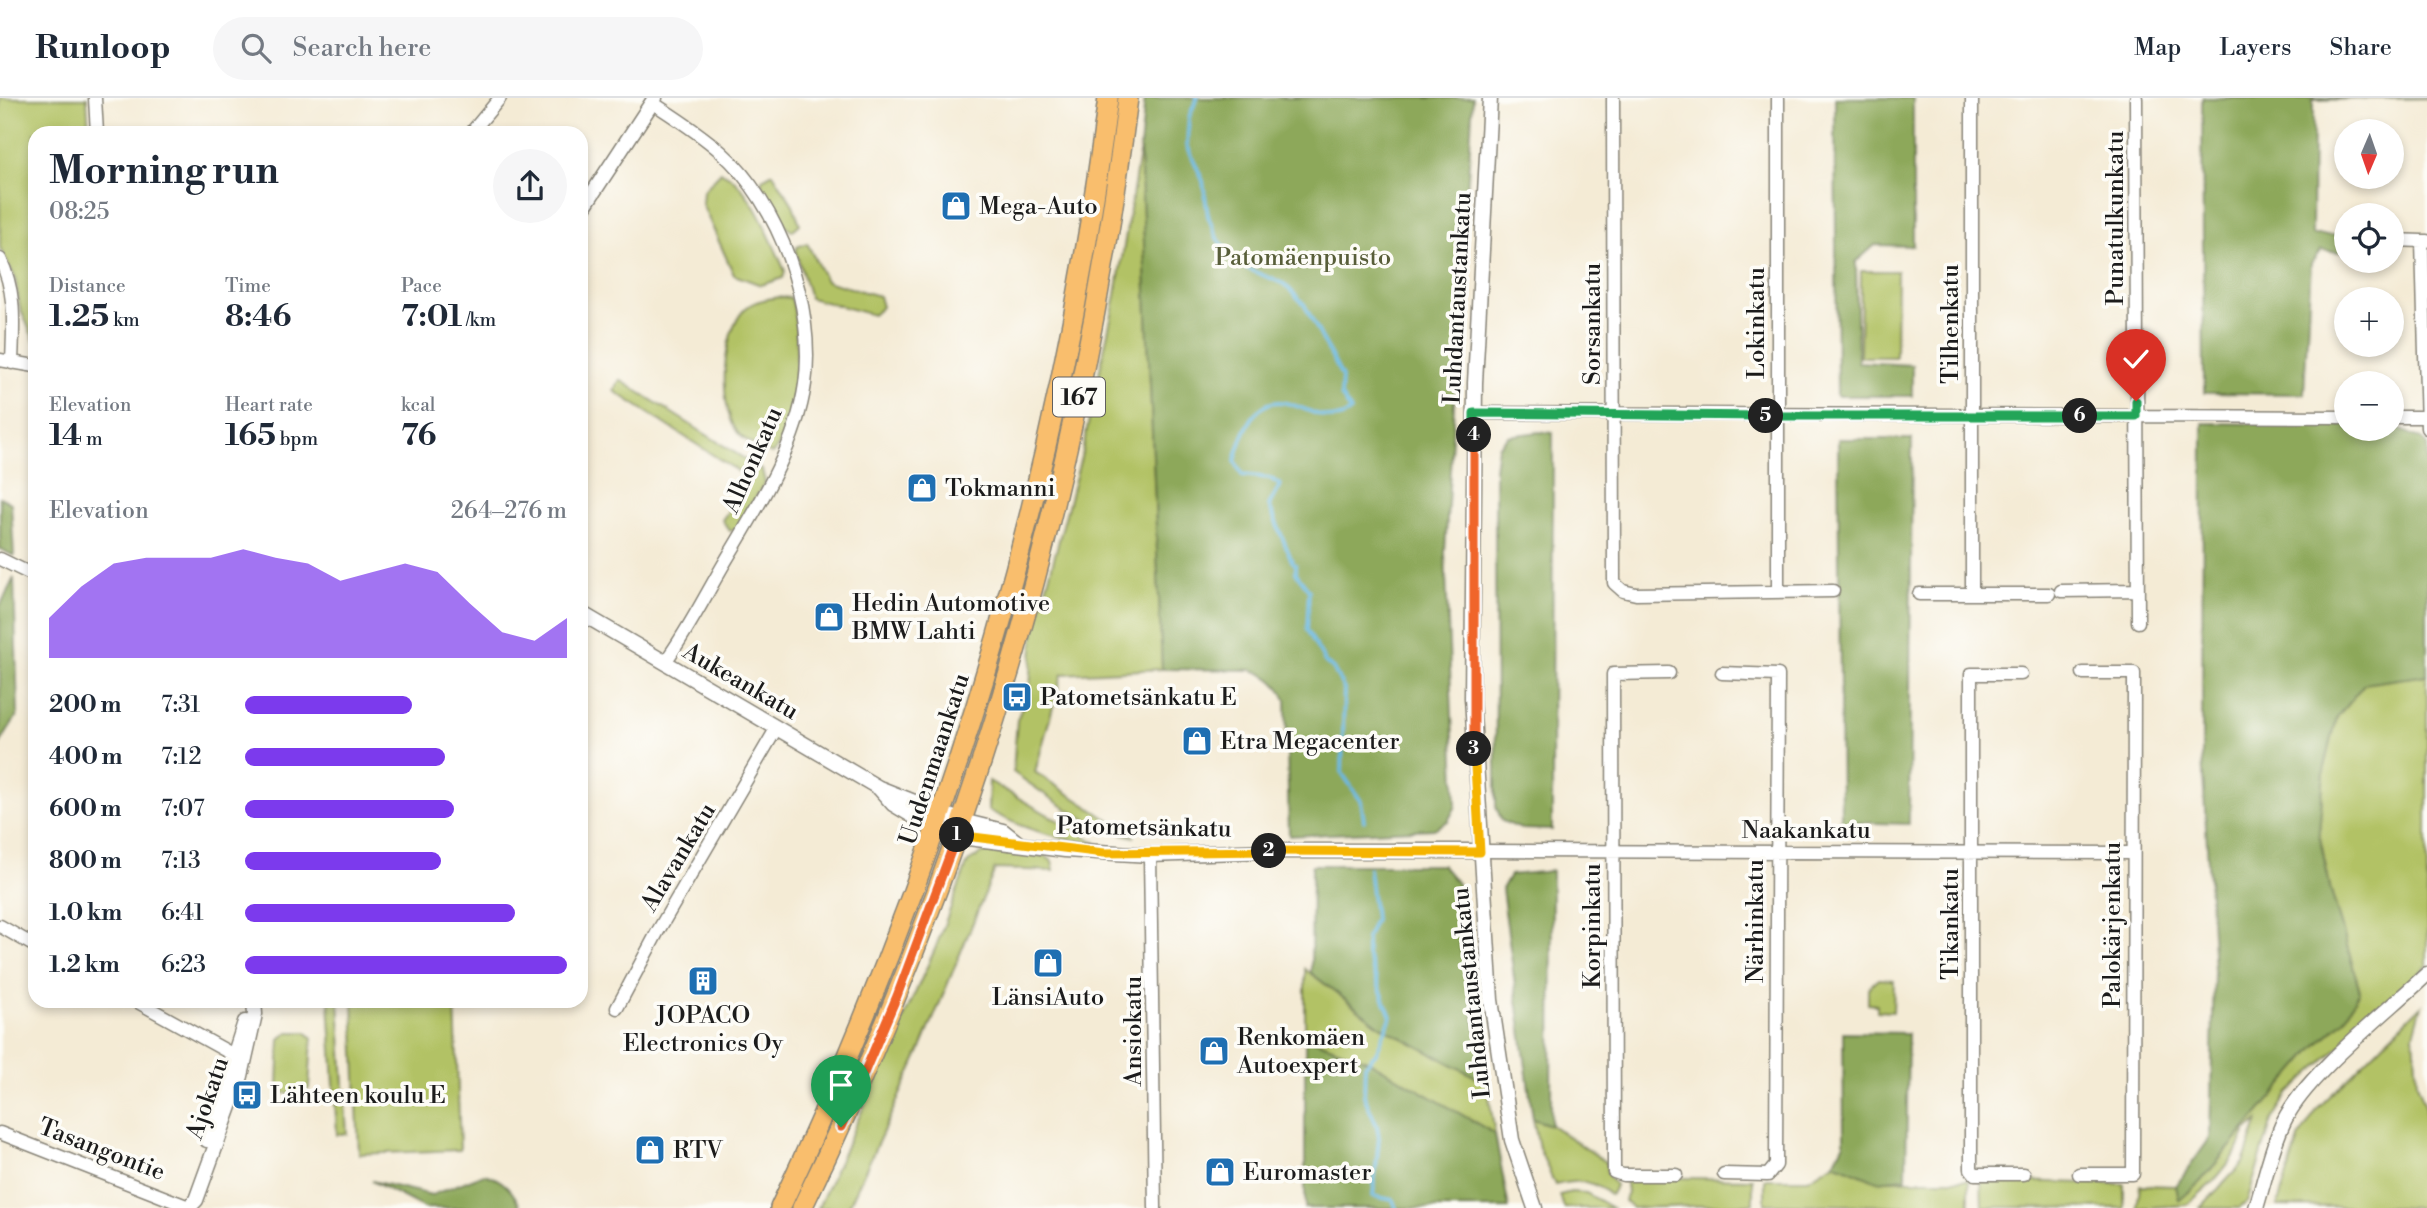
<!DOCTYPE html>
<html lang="en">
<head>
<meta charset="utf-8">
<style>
  body { margin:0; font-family:"Libre Bodoni",serif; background:#f6f6f7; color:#1f2937; height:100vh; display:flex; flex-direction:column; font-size:26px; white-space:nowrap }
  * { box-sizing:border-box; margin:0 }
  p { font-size:23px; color:#747a83 }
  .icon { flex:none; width:38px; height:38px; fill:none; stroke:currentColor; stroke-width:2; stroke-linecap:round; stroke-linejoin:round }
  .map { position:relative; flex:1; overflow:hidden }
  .sheet { position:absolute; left:28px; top:28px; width:560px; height:882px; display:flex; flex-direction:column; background:#fff; border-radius:21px; box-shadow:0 4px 10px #0003 }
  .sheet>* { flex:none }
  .needle { width:46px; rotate:182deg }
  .fabs { position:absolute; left:2334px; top:21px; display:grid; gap:14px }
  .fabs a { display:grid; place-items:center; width:70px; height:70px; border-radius:50%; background:#fff; box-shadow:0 4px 10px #0003; font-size:35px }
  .pin { position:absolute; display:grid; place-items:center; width:60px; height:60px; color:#fff; margin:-72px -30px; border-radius:50% 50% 50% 0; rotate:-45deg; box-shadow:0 0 7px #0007 }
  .pin .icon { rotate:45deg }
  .km { position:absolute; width:35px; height:35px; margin:-18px; border-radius:50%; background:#222; color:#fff; font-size:19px; line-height:35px; text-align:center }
  .round { display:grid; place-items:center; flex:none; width:74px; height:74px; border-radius:37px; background:#f6f6f7 }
  .head { display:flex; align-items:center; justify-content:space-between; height:119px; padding:0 21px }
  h1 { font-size:38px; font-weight:800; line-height:52px }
  .figures { display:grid; grid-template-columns:repeat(3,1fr); gap:10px; height:119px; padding:7px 21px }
  .figures div { display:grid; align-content:center }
  .figures b { font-size:30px; font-weight:800 }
  .figures small { font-size:19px; font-weight:400 }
  .figures p { font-size:19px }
  .chart { height:196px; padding:14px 21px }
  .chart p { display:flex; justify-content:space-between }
  .chart svg { width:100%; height:126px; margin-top:7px; fill:#7c3aed; opacity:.7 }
  ul { padding:0 21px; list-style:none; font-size:23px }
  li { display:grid; grid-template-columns:112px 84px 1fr; align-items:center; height:52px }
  li i { height:18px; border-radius:9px; background:#7c3aed }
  header { display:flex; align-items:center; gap:42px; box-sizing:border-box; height:98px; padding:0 35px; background:#fff; border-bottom:2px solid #e0e1e3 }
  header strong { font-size:33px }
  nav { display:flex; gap:38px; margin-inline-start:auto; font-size:24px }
  .search { width:490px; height:63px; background:#f6f6f7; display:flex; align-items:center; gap:18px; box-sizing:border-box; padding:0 24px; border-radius:38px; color:#747a83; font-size:26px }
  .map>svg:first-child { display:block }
</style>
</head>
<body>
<header>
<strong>Runloop</strong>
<div class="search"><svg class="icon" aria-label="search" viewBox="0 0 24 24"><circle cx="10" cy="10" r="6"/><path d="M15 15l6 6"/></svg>Search here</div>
<nav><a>Map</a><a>Layers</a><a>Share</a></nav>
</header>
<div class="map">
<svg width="2427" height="1110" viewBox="0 0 2427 1110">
  <rect width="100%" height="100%" fill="#fdfcf7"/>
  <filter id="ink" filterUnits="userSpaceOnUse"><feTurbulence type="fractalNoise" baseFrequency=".0143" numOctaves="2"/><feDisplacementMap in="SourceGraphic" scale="14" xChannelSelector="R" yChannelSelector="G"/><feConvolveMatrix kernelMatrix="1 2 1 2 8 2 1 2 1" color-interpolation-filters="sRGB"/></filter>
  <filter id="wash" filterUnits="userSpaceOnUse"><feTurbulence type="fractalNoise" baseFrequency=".00686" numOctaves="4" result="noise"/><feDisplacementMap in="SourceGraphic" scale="28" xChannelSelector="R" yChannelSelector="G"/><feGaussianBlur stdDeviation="1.57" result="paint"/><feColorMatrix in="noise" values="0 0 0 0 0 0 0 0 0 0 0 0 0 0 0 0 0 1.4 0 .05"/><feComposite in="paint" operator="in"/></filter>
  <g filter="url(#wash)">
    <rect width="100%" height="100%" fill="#f4ebd5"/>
    <path fill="#b2c265" stroke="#676f40" stroke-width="2" d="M0,0h87l2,35h-54v209l-15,-34 -5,-31 -15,-29z
      M1140,50l22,521 -100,5 -27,98 100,65c-45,-8 -85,-39 -122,-65l4,-52 13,-34 4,-52 47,-177 35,-162z
      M721,74c28,9 52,73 64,99l-2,7 -22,7 -27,-10 -32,-71 1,-13z
      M773,75l20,32 7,19 -8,7 -6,-4 -24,-39v-9z
      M807,145l19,38 53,15 3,11 -9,8 -63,-17 -14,-46 1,-5z
      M1861,173h36l-1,86h-36z
      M780,199l11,1c11,32 6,133 -19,156 -11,-6 -30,-13 -36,-24 -18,-27 -14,-97 8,-120 9,-10 24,-11 36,-13z
      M620,282l142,90 3,12 -28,47 -7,2 -8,-11 28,-41 -136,-88z
      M2427,577v291l-139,128 -16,26 -25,82 -7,6h-40l43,-45 15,-42 -12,10 -10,23 -22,27 -27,24 -50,3 3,-23 36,1 4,14 20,-18 114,-134 31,-29 15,-28 -30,-104 -11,-54 5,-62 13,-54 27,-34z
      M989,683l110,63c-40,-5 -75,-14 -111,-34z
      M985,754l60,4 7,5 2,10 -59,-2 -75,182 -72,157h-30l117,-259 33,-87z
      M1305,871l75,57 107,57 8,51 -128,-74 -62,-23z
      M1878,881l16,1 -1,32 -16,-1v-6l-9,-1v-16z
      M329,903h10l8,133 -10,1z
      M353,903h102l5,149 -101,4z
      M2422,907l-8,29 3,49 8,22 2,103 -150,-2 23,-70 19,-29z
      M288,934h18l6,6 -3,50 -6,6 -20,-1 -5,-8 2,-46z
      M1533,1021l18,6 55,37 1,11 8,12 -4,10c-20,-15 -31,-16 -56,-10l-16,-37z
      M1834,1065l43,17h92v27l-204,-3v-25h43z
      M1625,1079l128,2v25l-121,4 -8,-7 3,-9z
      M1981,1082l143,4v24l-142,-1z
      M1571,1094l15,1 26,15h-48l-4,-13z"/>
    <path fill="#8da85a" stroke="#54623b" stroke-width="2" d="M1145,0h328l-28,454 11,254 -8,15 -14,8 -145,7 -3,-136c-6,-16 -17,-25 -34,-30l-90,-1 -22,-521z
      M1835,0h78v148l-38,-1 -19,17 2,100 54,3v31h-75z
      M2202,0h225l-114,2 -1,135h35v18l-26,-3 -10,13 -7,131 -100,-1z
      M2203,325l144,2v4h45v-3l30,13 5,6v230l-63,9 -27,33 -13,54 -5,62 11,54 30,104 -15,28 -31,29 -114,134 -21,18 -3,-14 34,-48 4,-167 -12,-215z
      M1539,334l14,1 -1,397 -31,-1 -19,-8 -6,-14 -1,-338 3,-22 10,-11z
      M1838,341h74l-3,385 -68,-2z
      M0,399l11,6 3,53 -14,-7z
      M14,480l4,136 -18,30v-138z
      M1312,767h130l16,19v51l29,148 -107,-57 -69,-53z
      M1552,773l-1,254 -18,-6 -31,-230 8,-14z
      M1843,934l65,1 -2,145 -29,3 -43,-18 10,-20z
      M1305,939l62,23 128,74 14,74h-204z
      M484,1076c19,5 29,16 37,34h-97l-52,-27 60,14z"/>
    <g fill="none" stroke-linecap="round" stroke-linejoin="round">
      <path stroke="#69bae4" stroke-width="3.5" d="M1197,0l-8,19 -2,28 16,36 5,35 9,22 24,28 43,18 20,20 38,73 -1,19 10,15c-36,32 -86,-67 -116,50l7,14 28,3 10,7 -11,20 23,56 4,4v8l13,17 -2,40 18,32 8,7 11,20 -2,84 19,28 3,20
        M1369,771l6,50 -8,19v17l24,62 -15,36 -11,12 -1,31 13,30 2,12 -6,58 20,4 3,8"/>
    </g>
  </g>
  <g filter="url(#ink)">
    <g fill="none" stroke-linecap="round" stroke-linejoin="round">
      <g stroke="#888478" stroke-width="15">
        <path id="minor" d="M95,0l2,35
          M1613,0l1,485 9,8 13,3 197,-3
          M2136,0l2,524
          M653,5c23,15 47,30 68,49 59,52 95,156 84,232 -9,64 -48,124 -80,178 -20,34 -37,69 -60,100
          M471,35l29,-35
          M2392,142l30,1
          M0,161c17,34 13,67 12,104
          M0,262l35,6
          M1474,315l873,4
          M2392,319h33
          M2427,330l-5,-187h5
          M0,461l35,17
          M1778,493v-493
          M2061,493l75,-1
          M1972,494v-494
          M1919,496h130
          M1669,575l-56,1 1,498 9,3h53
          M1722,575l56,2 -2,490 -8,10 -44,-1
          M2021,576h-50v495l4,5h49
          M1480,753l653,2
          M1150,757l5,353
          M0,828l35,20
          M136,903l105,58
          M617,910l41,-77 118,-202
          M0,1035l189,74
          M2079,1076h54l1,-501h-51"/>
      </g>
      <g stroke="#888478" stroke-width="17">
        <path id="tertiary" d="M1490,0l-15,285 -3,315 19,302 21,140 23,68
          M581,113l74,-113
          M581,515l298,175 83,33 41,10 15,12
          M879,690l14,16 30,18 45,16 97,12 85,5 117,-4h213
          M207,1042l38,-118
          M189,1109l7,-7 45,-124 14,-62 -1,-13
          M2256,1110c9,-29 15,-60 28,-87 22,-46 104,-110 143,-147"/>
      </g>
      <g stroke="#888478" stroke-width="22">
        <path id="primary" d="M780,1110c166,-352 279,-723 328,-1110
          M802,1110c170,-349 278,-725 326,-1110"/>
      </g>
      <use href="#minor" stroke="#fff" stroke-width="12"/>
      <use href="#tertiary" stroke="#fff" stroke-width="14"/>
      <use href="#primary" stroke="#f9be6d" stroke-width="19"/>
    </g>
  </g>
  <g fill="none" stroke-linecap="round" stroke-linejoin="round" filter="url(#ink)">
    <g stroke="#fff" stroke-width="14">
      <path id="split-1" d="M841,1029l56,-131 60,-161"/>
    </g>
    <g stroke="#fff" stroke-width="14">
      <path id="split-2" d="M957,737l147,18 165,-2"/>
    </g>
    <g stroke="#fff" stroke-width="14">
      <path id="split-3" d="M1269,753l211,1 -6,-103"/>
    </g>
    <g stroke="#fff" stroke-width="14">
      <path id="split-4" d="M1474,337v314"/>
    </g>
    <g stroke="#fff" stroke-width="14">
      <path id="split-5" d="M1474,337v-22l292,3"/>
    </g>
    <g stroke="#fff" stroke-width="14">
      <path id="split-6" d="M1766,318h314"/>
    </g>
    <g stroke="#fff" stroke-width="14">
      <path id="split-7" d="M2080,318h56v-15"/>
    </g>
    <use href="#split-1" stroke="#f0652b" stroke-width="9"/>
    <use href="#split-2" stroke="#f5b400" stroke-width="9"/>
    <use href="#split-3" stroke="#f5b400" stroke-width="9"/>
    <use href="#split-4" stroke="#f0652b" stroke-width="9"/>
    <use href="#split-5" stroke="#22a559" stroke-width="9"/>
    <use href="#split-6" stroke="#22a559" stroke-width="9"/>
    <use href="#split-7" stroke="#22a559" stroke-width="9"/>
  </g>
  <defs>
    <g id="shop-square" transform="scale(1.575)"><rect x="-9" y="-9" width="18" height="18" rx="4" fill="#1f6fb2" stroke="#fdfcf7"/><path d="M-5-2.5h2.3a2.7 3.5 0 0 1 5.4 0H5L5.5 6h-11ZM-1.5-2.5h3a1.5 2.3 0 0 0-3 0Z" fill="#fff"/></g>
    <g id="bus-square" transform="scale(1.575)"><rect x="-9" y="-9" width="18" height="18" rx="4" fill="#1f6fb2" stroke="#fdfcf7"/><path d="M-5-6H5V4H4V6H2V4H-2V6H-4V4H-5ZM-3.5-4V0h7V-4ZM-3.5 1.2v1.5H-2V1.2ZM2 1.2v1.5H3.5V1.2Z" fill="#fff"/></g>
    <g id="building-square" transform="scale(1.575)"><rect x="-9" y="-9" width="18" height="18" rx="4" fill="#1f6fb2" stroke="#fdfcf7"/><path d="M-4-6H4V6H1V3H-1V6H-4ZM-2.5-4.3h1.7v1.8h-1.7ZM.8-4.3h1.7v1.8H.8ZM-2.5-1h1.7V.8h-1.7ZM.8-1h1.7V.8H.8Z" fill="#fff"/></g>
  </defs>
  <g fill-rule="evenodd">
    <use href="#shop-square" x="956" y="108"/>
    <use href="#shop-square" x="922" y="390"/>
    <use href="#shop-square" x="829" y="519"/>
    <use href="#bus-square" x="1017" y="599"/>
    <use href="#shop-square" x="1197" y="643"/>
    <use href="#shop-square" x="1048" y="865"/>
    <use href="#building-square" x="703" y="883"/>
    <use href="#shop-square" x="1214" y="953"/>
    <use href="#bus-square" x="247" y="997"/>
    <use href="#shop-square" x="650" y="1052"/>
    <use href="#shop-square" x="1220" y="1074"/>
  </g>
  <g text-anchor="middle" stroke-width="7" stroke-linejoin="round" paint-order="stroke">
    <rect fill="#fdfcf7" stroke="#605f5e" stroke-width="2" x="1053" y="279.5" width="52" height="39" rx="5"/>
    <g font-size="23" font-weight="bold" fill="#1c1c1c">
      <text x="1079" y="307">167</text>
    </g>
    <g font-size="24" fill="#1c1c1c" stroke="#fdfcf7" text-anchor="start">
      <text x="979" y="116">Mega-Auto</text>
      <text x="945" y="398">Tokmanni</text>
      <text x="852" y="513">Hedin Automotive<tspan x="852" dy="28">BMW Lahti</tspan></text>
      <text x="1040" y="607">Patometsänkatu E</text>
      <text x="1220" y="651">Etra Megacenter</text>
      <text x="1048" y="907" text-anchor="middle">LänsiAuto</text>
      <text x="703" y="925" text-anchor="middle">JOPACO<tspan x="703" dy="28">Electronics Oy</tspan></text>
      <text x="1237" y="947">Renkomäen<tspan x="1237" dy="28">Autoexpert</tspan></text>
      <text x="270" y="1005">Lähteen koulu E</text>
      <text x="673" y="1060">RTV</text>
      <text x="1243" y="1082">Euromaster</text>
    </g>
    <g font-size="24" fill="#1c1c1c" stroke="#fdfcf7">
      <text transform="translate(2115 120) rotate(-90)" y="8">Punatulkunkatu</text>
      <text transform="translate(1457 200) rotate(-87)" y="8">Luhdantaustankatu</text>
      <text transform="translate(1756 225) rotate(-90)" y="8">Lokinkatu</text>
      <text transform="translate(1592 226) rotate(-90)" y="8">Sorsankatu</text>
      <text transform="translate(1950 226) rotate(-90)" y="8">Tilhenkatu</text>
      <text transform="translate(752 362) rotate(-66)" y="8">Alhonkatu</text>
      <text transform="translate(741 583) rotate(30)" y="8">Aukeankatu</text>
      <text transform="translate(934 661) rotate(-72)" y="8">Uudenmaankatu</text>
      <text transform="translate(1144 729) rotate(1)" y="8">Patometsänkatu</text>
      <text x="1806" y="740">Naakankatu</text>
      <text transform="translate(678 759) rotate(-59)" y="8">Alavankatu</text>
      <text transform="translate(1755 823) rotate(-90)" y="8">Närhinkatu</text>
      <text transform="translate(1950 826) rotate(-90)" y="8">Tikankatu</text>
      <text transform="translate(2112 827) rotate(-90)" y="8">Palokärjenkatu</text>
      <text transform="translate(1592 828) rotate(-90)" y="8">Korpinkatu</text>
      <text transform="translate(1471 895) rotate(-96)" y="8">Luhdantaustankatu</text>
      <text transform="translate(1133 933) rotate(-90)" y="8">Ansiokatu</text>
      <text transform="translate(207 1000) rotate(-71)" y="8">Ajokatu</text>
      <text transform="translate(102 1051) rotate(21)" y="8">Tasangontie</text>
    </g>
    <g font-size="24" fill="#585e39" stroke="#fdfcf7">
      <text x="1303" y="167">Patomäenpuisto</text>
    </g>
  </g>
</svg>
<div class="fabs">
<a><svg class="needle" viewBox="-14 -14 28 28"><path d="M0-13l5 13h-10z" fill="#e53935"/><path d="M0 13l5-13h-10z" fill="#747a83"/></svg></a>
<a><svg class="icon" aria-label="locate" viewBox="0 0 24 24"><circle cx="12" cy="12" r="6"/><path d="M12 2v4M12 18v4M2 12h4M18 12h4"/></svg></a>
<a>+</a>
<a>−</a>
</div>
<div class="pin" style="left:841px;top:1029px;background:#1e9e55"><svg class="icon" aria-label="arrive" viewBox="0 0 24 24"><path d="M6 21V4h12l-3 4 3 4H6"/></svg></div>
<div class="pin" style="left:2136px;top:303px;background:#d93025"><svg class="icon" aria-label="check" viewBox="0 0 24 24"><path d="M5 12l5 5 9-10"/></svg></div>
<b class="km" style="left:957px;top:737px">1</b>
<b class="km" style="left:1269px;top:753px">2</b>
<b class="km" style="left:1474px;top:651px">3</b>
<b class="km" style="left:1474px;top:337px">4</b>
<b class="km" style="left:1766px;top:318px">5</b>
<b class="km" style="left:2080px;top:318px">6</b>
<section class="sheet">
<div class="head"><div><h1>Morning run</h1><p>08:25</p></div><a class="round"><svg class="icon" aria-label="share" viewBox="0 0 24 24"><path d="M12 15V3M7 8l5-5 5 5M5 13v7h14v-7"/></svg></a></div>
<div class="figures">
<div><p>Distance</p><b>1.25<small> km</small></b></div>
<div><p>Time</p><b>8:46</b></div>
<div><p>Pace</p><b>7:01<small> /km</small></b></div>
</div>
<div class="figures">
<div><p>Elevation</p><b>14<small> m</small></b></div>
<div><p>Heart rate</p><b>165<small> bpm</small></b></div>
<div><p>kcal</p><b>76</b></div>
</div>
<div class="chart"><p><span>Elevation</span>264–276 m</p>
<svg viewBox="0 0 160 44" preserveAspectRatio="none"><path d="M0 44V30L10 19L20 11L30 9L40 9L50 9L60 6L70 9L80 11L90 17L100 14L110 11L120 14L130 25L140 35L150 38L160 30V44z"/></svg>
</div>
<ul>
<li><b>200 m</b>7:31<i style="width:52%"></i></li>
<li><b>400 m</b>7:12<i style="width:62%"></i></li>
<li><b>600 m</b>7:07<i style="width:65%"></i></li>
<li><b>800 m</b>7:13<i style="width:61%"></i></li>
<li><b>1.0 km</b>6:41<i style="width:84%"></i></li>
<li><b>1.2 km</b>6:23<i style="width:100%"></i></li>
</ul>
</section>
</div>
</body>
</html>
